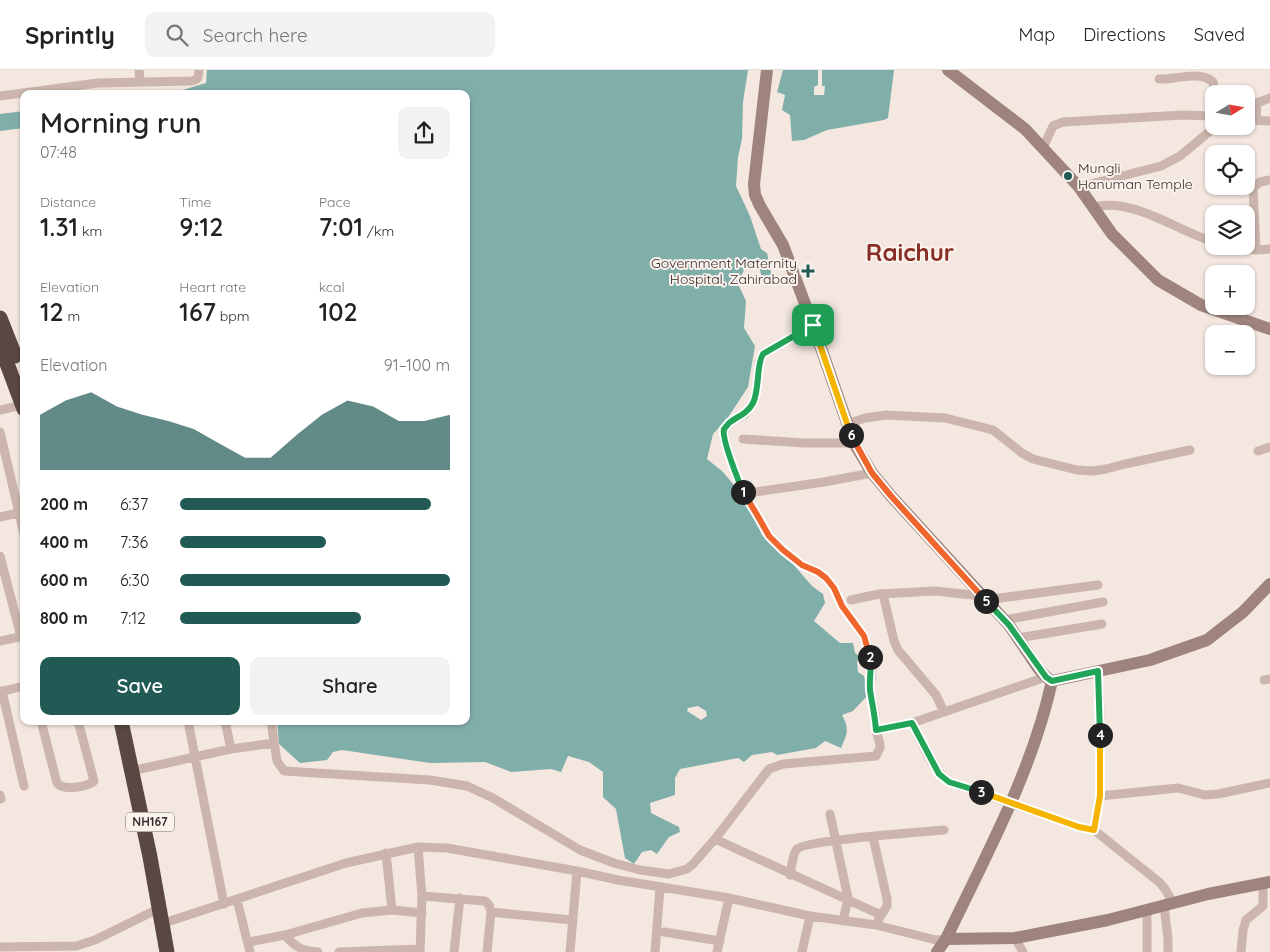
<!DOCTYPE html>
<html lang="en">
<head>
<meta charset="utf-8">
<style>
  body { margin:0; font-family:Quicksand,sans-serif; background:#f2f2f2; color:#222; height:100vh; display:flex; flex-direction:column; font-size:19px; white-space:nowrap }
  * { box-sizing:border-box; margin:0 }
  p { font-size:16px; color:#767676 }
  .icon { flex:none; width:28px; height:28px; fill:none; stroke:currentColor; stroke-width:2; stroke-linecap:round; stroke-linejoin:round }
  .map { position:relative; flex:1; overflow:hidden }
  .details { position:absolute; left:20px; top:20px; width:450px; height:635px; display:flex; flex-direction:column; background:#fff; border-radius:10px; box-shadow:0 1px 4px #0004 }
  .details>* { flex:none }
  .needle { width:32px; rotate:79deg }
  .controls { position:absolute; left:1205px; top:15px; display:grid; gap:10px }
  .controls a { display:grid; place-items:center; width:50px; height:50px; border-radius:10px; background:#fff; box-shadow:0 1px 4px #0004; font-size:25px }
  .pin { position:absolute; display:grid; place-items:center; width:42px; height:42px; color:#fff; margin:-21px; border-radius:10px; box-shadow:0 2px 8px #0006 }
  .km { position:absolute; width:25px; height:25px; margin:-12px; border-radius:50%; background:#222; color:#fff; font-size:14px; line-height:25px; text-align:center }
  .round { display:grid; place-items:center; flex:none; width:52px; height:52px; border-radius:10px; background:#f2f2f2 }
  .head { display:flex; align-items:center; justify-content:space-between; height:85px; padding:0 20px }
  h1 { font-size:28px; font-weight:600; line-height:38px }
  .stats { display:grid; grid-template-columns:repeat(3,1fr); gap:8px; height:85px; padding:5px 20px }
  .stats div { display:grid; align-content:center }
  .stats b { font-size:25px; font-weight:600 }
  .stats small { font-size:14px; font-weight:400 }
  .stats p { font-size:14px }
  .chart { height:140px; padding:10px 20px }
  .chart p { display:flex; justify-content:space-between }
  .chart svg { width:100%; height:90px; margin-top:5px; fill:#215a55; opacity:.7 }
  .primary-button { display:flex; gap:10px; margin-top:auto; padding:10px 20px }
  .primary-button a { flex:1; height:58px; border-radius:10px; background:#215a55; color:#fff; font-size:20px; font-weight:600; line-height:58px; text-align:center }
  .primary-button a+a { background:#f2f2f2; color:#222 }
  ul { padding:0 20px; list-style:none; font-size:16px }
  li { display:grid; grid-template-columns:80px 60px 1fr; align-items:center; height:38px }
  li i { height:12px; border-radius:6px; background:#215a55 }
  header { display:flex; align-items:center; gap:30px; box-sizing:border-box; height:70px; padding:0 25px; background:#fff; border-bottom:1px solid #e0e0e0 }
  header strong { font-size:24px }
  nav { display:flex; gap:28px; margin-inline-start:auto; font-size:18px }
  .search { width:350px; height:45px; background:#f2f2f2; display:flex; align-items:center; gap:12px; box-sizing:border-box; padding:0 18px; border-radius:10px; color:#767676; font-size:19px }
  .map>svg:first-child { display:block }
</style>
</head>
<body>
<header>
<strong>Sprintly</strong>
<div class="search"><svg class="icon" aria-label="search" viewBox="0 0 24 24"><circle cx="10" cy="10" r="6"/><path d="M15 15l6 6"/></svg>Search here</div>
<nav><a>Map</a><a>Directions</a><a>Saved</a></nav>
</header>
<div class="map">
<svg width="1270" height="882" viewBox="0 0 1270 882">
  <rect width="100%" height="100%" fill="#f3e7e0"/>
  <path fill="#80afaa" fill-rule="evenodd" d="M207,0h541l-5,32 -1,37 -4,18 -2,29 14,30 11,33 6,4 5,24 -10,2 -2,-9 -14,-5 -8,19 8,17 -2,27 11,18 -7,41 -21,32 -14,15 -6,25 16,13 10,12 23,35 6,16 31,29 19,22 11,8 2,9 -11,18 26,22h13l2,10 5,4 -3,5 1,10 6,4 4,19 -15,16 -11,4c8,15 5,19 -1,33l-16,-7 -9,7 -39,7 -5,-3 -20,3 -8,7 -6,-4 -58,11 -5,9v17l-25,8 1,10 28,14 1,5 -11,5 -12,17 -6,-4 -9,2 -8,12 -9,-6 -9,-49 -13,-12v-25l-14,-10 -21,-6 -7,16 -10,-3 -40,3 -26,-10 -55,1 -88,-13 -9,2 -6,8 -27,3 -21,-19 -2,-23h189v-627h-297l37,-11zM698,636l8,5 1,5 -6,4 -14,-9 1,-3z
    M783,0h35v15l-4,2v8h10l1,-9h-3v-16h72l-6,48 -4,2 -57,10 -23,10 -12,1 -2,-26 -8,-5 3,-15 -8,-3z
    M24,41v17l-24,3v-17z"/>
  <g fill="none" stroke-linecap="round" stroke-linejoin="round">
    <path stroke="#cbb5ac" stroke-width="9" d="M139,0l1,12
      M1159,9c17,1 40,-9 54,3l2,12
      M0,26l98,-13 93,-2c7,-1 8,-4 8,-11
      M1246,50l24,1
      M1256,50l1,-17 13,-5
      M1043,78l10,-22 10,-4 120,-7 31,1
      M1079,117l82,-21 19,-10 36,-30
      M1094,137c39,-10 83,24 120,35
      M1229,176l27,4 14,-1
      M1256,180l-3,-62 7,-6 10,-2
      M0,340l22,-5
      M847,354l18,-6 21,-3 59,3 48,12 29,23 11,6 44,11 16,1 13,-2 19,-5 65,-14
      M0,362l24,102
      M743,369l61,4h50
      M1258,381l12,-4
      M755,422l69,-10 48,-9
      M0,447l18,-4
      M0,486l21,81
      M883,524l11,47 4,9 38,45 8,17
      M851,530l28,-6 56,-3 47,5
      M985,530l113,-15
      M1004,550l99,-18
      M1018,568l84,-14
      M0,571l24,-5
      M1264,610l6,-1
      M2,621l22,95
      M0,622l24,-6
      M41,651l16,62c7,8 30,4 37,-2l-16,-60
      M188,651l36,183
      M225,651l6,28
      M271,651l6,40 7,10 146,9 37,6 26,12 87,52 34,13 26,7 29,4 18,-5 6,-5 22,-25 54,-70 14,-5 93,-8 4,-8v-4l-4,-14 -1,-16 -5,-25 2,-21 -5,-24 -3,-8 -22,-31 -8,-17 -8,-10 -8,-6 -16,-7 -19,-15 -14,-14 -13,-23 -12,-19 -9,-21 -11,-36 1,-8 4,-6 16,-9 8,-11 4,-14 2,-27 4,-8 50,-29
      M912,653c11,21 18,44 37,59l130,45 15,3 65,52 6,7 8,14
      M876,660l36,-7 134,-46
      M140,699l91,-20 43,-6
      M0,725l1,4
      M1100,726l78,-8 27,7 13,-1 52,-11
      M830,744l18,84 -5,23
      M1094,760l6,-34v-82l-2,-43
      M873,767l14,62v7l-6,9
      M715,769l166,76 -5,10
      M418,777l4,49 -2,56
      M386,783l6,57
      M790,805c2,-7 2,-21 7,-26 9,-9 127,-17 147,-19
      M422,826l63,5 4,4 2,7 -4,40
      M237,830l13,52
      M1164,835l4,34v13
      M1147,840v42
      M491,842l81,8
      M161,854l185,-61 72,-16 29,1 130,23 41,9 111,18 81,18 66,9 60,15 10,-1
      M664,862l56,9
      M285,865c10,12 17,16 33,17
      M1015,868l8,14
      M249,872l36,-7 77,-22 30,-3 30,3
      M0,877l76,-1 19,-6 63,-31
      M339,882l81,-3
      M454,882l6,-54
      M570,882l7,-81
      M655,882l5,-65
      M717,882l12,-54
      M802,882l8,-36
      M1241,882l2,-22 3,-10 17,-14v-23"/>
    <path stroke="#9f847d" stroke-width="12" d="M767,0l-13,114 1,11 5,11 23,39 30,80 41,118 18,30 19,23 118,129 29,43 8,9 6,4
      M948,0l77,59 54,58 33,47 46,46 43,25 69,24
      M946,869l69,-1 93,-18 100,-26 62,-12
      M937,882l9,-13c40,-84 86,-167 106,-258l98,-21 57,-20 36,-28 27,-28"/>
    <path stroke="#5a4642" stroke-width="15" d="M0,248l15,38
      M0,275l24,64
      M121,651l29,136 17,95"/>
  </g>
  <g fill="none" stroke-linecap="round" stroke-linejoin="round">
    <g stroke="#fff" stroke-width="10">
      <path id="split-1" d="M743,422c-4,-10 -22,-54 -19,-63 1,-1 5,-6 5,-6 9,-7 18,-9 24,-20 7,-15 3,-38 10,-49l50,-29"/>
    </g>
    <g stroke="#fff" stroke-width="10">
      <path id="split-2" d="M743,422l13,21 13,23 14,14 19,15 16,7 8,6 8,10 8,18 22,30 6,21"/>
    </g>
    <g stroke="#fff" stroke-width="10">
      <path id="split-3" d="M870,587c2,11 -1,21 0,33 2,13 5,26 6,40l36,-7 27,51 10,8 32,10"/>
    </g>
    <g stroke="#fff" stroke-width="10">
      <path id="split-4" d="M981,722l98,35 15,3 6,-34v-61"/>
    </g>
    <g stroke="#fff" stroke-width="10">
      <path id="split-5" d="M986,531l23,24 37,52 6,4 46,-10 2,64"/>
    </g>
    <g stroke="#fff" stroke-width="10">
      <path id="split-6" d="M851,365l21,38 19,23 95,105"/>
    </g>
    <g stroke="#fff" stroke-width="10">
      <path id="split-7" d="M813,255l38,110"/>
    </g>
    <use href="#split-1" stroke="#22a559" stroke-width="6"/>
    <use href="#split-2" stroke="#f0652b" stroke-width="6"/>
    <use href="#split-3" stroke="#22a559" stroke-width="6"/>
    <use href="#split-4" stroke="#f5b400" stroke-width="6"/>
    <use href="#split-5" stroke="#22a559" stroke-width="6"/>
    <use href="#split-6" stroke="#f0652b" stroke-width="6"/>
    <use href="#split-7" stroke="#f5b400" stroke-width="6"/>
  </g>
  <g fill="#215a55" stroke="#faf2ed" stroke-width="2">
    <circle cx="1068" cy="106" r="5"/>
    <path d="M805.5 193.5h5v5h5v5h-5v5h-5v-5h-5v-5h5z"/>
  </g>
  <g text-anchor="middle" stroke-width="4" stroke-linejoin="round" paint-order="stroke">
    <rect fill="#faf2ed" stroke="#736865" stroke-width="1" x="126" y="742.5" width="48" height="19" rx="4"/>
    <g font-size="12" font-weight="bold" fill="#392d2b">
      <text x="150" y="756">NH167</text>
    </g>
    <g font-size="14" fill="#392d2b" stroke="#faf2ed" text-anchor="start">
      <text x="1078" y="103">Mungli<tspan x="1078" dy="16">Hanuman Temple</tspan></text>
      <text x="797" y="198" text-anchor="end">Government Maternity<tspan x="797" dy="16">Hospital, Zahirabad</tspan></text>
    </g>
    <g font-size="24" font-weight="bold" fill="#872d25" stroke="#faf2ed">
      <text x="910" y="191">Raichur</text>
    </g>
  </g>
</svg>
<div class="controls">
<a><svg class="needle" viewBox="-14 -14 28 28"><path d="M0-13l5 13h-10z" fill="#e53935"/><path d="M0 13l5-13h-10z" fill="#767676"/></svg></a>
<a><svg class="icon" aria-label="locate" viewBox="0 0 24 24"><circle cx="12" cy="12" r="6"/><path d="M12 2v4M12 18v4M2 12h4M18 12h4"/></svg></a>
<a><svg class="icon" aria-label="layers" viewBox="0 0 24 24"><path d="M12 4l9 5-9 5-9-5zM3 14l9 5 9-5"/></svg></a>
<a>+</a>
<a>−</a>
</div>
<div class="pin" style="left:813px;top:255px;background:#1e9e55"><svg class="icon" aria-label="arrive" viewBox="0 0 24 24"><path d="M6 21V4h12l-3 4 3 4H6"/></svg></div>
<b class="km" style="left:743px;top:422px">1</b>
<b class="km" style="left:870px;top:587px">2</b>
<b class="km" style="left:981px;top:722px">3</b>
<b class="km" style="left:1100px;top:665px">4</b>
<b class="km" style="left:986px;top:531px">5</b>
<b class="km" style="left:851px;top:365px">6</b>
<section class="details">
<div class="head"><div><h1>Morning run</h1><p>07:48</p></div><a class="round"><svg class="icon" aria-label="share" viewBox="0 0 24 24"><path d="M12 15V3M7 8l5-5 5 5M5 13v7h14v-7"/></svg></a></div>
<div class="stats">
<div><p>Distance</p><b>1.31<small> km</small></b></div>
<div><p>Time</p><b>9:12</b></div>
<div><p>Pace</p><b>7:01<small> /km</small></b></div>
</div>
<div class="stats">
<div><p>Elevation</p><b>12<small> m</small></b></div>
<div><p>Heart rate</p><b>167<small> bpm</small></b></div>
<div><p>kcal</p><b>102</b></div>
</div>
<div class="chart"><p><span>Elevation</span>91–100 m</p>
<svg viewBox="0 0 160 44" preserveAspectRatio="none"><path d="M0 44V17L10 10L20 6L30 13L40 17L50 20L60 24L70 31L80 38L90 38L100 27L110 17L120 10L130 13L140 20L150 20L160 17V44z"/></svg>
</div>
<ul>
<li><b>200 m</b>6:37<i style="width:93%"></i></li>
<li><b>400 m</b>7:36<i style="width:54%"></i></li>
<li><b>600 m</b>6:30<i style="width:100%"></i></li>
<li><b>800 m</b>7:12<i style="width:67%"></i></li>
</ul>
<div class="primary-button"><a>Save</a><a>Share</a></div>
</section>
</div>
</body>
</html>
